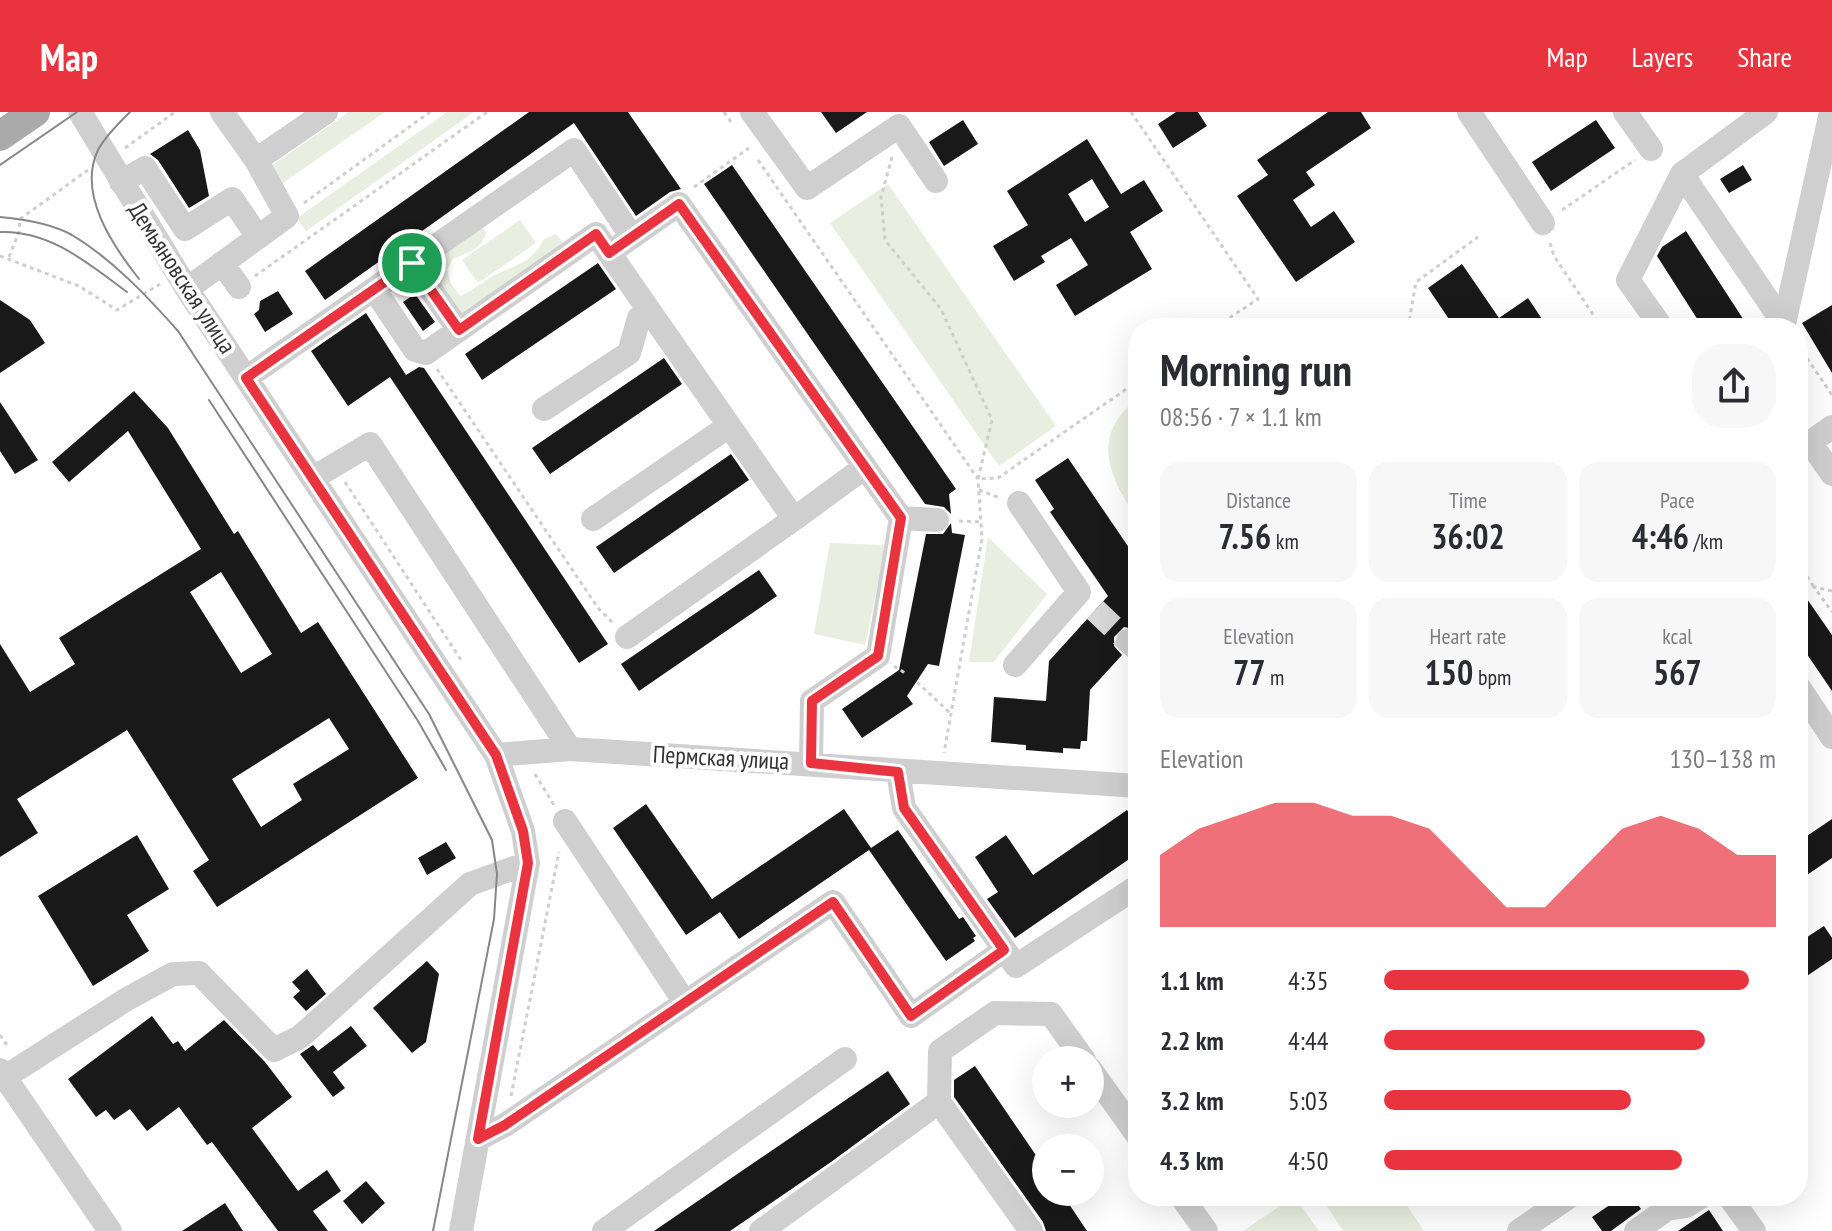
<!DOCTYPE html>
<html lang="en">
<head>
<meta charset="utf-8">
<style>
  body { margin:0; font-family:"PT Sans Narrow",sans-serif; background:#f7f7f7; color:#2b2b33; height:100vh; display:flex; flex-direction:column; font-size:30px; white-space:nowrap }
  * { box-sizing:border-box; margin:0 }
  p { font-size:26px; color:#7c7c81 }
  .icon { flex:none; width:44px; height:44px; fill:none; stroke:currentColor; stroke-width:2; stroke-linecap:round; stroke-linejoin:round }
  .map { position:relative; flex:1; overflow:hidden }
  .sheet { position:absolute; left:1128px; top:206px; width:680px; height:888px; display:flex; flex-direction:column; background:#fff; border-radius:32px; box-shadow:0 8px 32px #0002 }
  .sheet>* { flex:none }
  .controls { position:absolute; left:1032px; top:934px; display:grid; gap:16px }
  .controls a { display:grid; place-items:center; width:72px; height:72px; border-radius:50%; background:#fff; box-shadow:0 8px 32px #0002; font-size:40px }
  .pin { position:absolute; display:grid; place-items:center; width:68px; height:68px; color:#fff; margin:-34px; border:4px solid #fff; border-radius:50%; box-shadow:0 2px 8px #0007 }
  .round { display:grid; place-items:center; flex:none; width:84px; height:84px; border-radius:32px; background:#f7f7f7 }
  .headline { display:flex; align-items:center; justify-content:space-between; height:136px; padding:0 32px }
  h1 { font-size:44px; font-weight:700; line-height:60px }
  .stats { display:grid; grid-template-columns:repeat(3,1fr); gap:12px; height:136px; padding:8px 32px }
  .stats div { display:grid; align-content:center; border-radius:20px; background:#f7f7f7; text-align:center }
  .stats b { font-size:34px; font-weight:700 }
  .stats small { font-size:22px; font-weight:400 }
  .stats p { font-size:22px }
  .chart { height:224px; padding:16px 32px }
  .chart p { display:flex; justify-content:space-between }
  .chart svg { width:100%; height:144px; margin-top:8px; fill:#e93440; opacity:.7 }
  ul { padding:0 32px; list-style:none; font-size:26px }
  li { display:grid; grid-template-columns:128px 96px 1fr; align-items:center; height:60px }
  li i { height:20px; border-radius:10px; background:#e93440 }
  header { display:flex; align-items:center; gap:48px; box-sizing:border-box; height:112px; padding:0 40px; background:#e93440; color:#fff }
  header strong { font-size:38px }
  nav { display:flex; gap:44px; margin-inline-start:auto; font-size:28px }
  .map>svg:first-child { display:block }
</style>
</head>
<body>
<header>
<strong>Map</strong>
<nav><a>Map</a><a>Layers</a><a>Share</a></nav>
</header>
<div class="map">
<svg width="1832" height="1119" viewBox="0 0 1832 1119">
  <rect width="100%" height="100%" fill="#fff"/>
  <path fill="#e8efe0" d="M349,0h36l-105,73 -12,-17z
    M447,0h27l-168,119 -9,-13z
    M888,72l168,242 -57,40 -169,-243z
    M520,108l16,23 -58,40 -16,-23z
    M480,114l6,6c-3,17 -19,21 -33,27l-6,11 4,14 9,12c11,-4 18,-11 28,-17 23,-14 43,-13 56,-40l12,-5 6,8 -1,8 -95,69 -41,-55z
    M1138,286v122c-29,-43 -49,-83 0,-122z
    M988,425l59,57 -53,68h-25z
    M830,431l56,2 -21,100 -51,-11z
    M1320,1084h81l23,35h-81z
    M1293,1089l9,6 17,24h-76l40,-27z"/>
  <path fill="#191919" fill-rule="evenodd" d="M529,0h99l53,77 -11,3 -34,24 -62,-93 -249,177 -20,-29z
    M821,0h46l-31,21z
    M1176,0h22l9,14 -34,22 -15,-24z
    M1328,0h33l10,16 -65,44 9,13 -22,15 18,27 23,-16 21,31 -59,40 -59,-86 31,-21 -11,-15z
    M963,8l15,24 -34,22 -15,-24z
    M1596,8l19,28 -64,43 -19,-29z
    M188,18l12,20 9,46 -20,12 -31,-48 -8,-6z
    M1087,27l34,55 23,-14 19,31 -33,21 22,37 -77,47 -19,-31 32,-20 -17,-27 -30,18 4,6 -31,19 -21,-35 35,-21 -21,-34zM1092,67l17,28 -24,15 -17,-28z
    M732,53l224,324 -7,5 2,20 -7,-7 -19,-3 -221,-320z
    M1743,53l9,15 -23,13 -9,-14z
    M1686,119l63,97h-46l-46,-72 5,-9z
    M598,151l18,26 -134,91 -17,-26z
    M1462,152l37,54 29,-20 20,30h-93l-27,-40z
    M278,179l15,23 -28,18 -11,-18 5,-4 1,-9z
    M415,182l20,28 -12,9 -20,-29z
    M0,188l30,20 15,23 -45,30z
    M1832,193v68l-30,-50z
    M366,201l40,62 13,-8 5,1 184,276 -29,19 -189,-286 -42,29 -37,-55z
    M664,246l18,26 -132,90 -18,-26z
    M134,279l34,37 66,106 4,-3 63,102 17,-11 100,156 -201,129 -24,-36 16,-11 -82,-130 -110,69 21,34 -38,24v-213l30,48 45,-28 -16,-26 142,-89 -73,-118 -59,51 -17,-20zM221,460l51,82 -31,19 -51,-81zM329,606l20,31 -56,35 9,16 -41,27 -29,-48z
    M0,290l38,58 -23,14 -15,-23z
    M731,342l18,26 -135,93 -18,-26z
    M1068,346l70,103v69l-14,-3 -10,10v9l8,9 -32,35 -3,51h-6l-1,8 -17,-1v5l-37,-3v-5l-35,-3 3,-45 52,4 3,-40 59,-65 -58,-84 4,-3 -19,-29z
    M951,411l1,10 13,2 -26,131 -11,-2 -21,32 6,8 -51,34 -20,-29 57,-39 27,-136h17z
    M759,458l18,26 -138,95 -18,-27z
    M1798,474l34,49v56l-34,-50z
    M646,692l66,95 132,-90 27,39 27,-18 61,89 4,-2 13,19 -3,2 2,3 -29,20 -77,-111 -130,89 -19,-27 -34,23 -73,-107z
    M1127,698l11,16v27l-123,85 -28,-39 11,-7 -23,-35 31,-22 27,40z
    M1832,707v39l-34,23v-39z
    M137,723l32,54 -42,26 22,36 -56,35 -55,-90z
    M446,730l10,16 -29,17 -9,-17z
    M1824,814l8,12v21l-34,23v-39z
    M427,849l12,13 -13,68 -14,11 -39,-45z
    M307,857l19,25 -20,17 -13,-14 7,-6 -8,-9z
    M152,904l21,28 5,-3 7,10 39,-31 41,42 27,35 -40,31 46,63 29,-21 14,21 -28,20 15,20h-50l-66,-89 -5,3 -28,-38 -32,24 -17,-22 -16,11 -8,-10 -10,7 -28,-38z
    M351,914l16,20 -34,26 12,16 -12,9 -33,-43 13,-9 5,6z
    M975,954l71,104v22h15l26,39h-41l-3,-9 -89,-125v-17z
    M888,959l22,33 -79,58 -101,69h-76z
    M366,1069l19,22 -23,21 -19,-23z
    M1623,1084h9l9,13 -30,22h-9l-10,-14z
    M225,1091l18,28h-61z
    M1709,1098l14,21h-45z"/>
  <g fill="none" stroke-linecap="round" stroke-linejoin="round">
    <path stroke="#d6d6d6" stroke-width="24" stroke-dasharray="24 12" stroke-linecap="butt" d="M1095,498l33,31"/>
    <path stroke="#cfcfcf" stroke-width="3" stroke-dasharray="4 4" stroke-linecap="butt" d="M724,0l9,13
      M1131,0l127,187 -44,29
      M125,36l50,-36
      M892,45l-11,40 4,43 56,69 51,111 -14,59 20,-1 140,-97
      M758,48l220,319 4,60 -38,214
      M694,75l55,-39
      M304,91l126,-91
      M1562,98l73,-50
      M1550,131l4,13 48,72
      M0,144l79,30 38,24 43,-26
      M9,145l10,-25 1,-13 68,-49
      M255,164l232,-164
      M1408,216l8,-46 62,-45
      M1798,233l34,50
      M437,257l161,239 14,14
      M345,370l118,181
      M979,378l21,8
      M959,409l23,1
      M1798,451l16,24
      M1832,479l-18,-4 18,25
      M894,554l11,7
      M917,570l33,31
      M535,662l19,31
      M0,923l9,13
      M511,984l48,-244"/>
    <path stroke="#cfcfcf" stroke-width="24" d="M80,0l107,177 309,466 27,76 5,32 -67,368
      M752,0l55,76 92,-62 37,55
      M1469,0l74,111
      M1625,0l26,37
      M256,48l70,-48
      M1682,62l102,150 47,-212
      M121,70l24,-14 40,61 47,-30 26,38
      M609,141l70,-49 222,314 -23,138 -66,45 -1,62
      M222,151l17,24
      M412,151l47,67
      M187,177l100,-73 -31,-56 -34,-48
      M374,177l41,61 11,3 170,-119 198,285 71,-52
      M1662,216l-34,-48 54,-106 84,-62
      M246,266l328,-228 58,87
      M544,297l85,-56 10,-35 9,-8
      M1810,330l22,32
      M1798,339l34,-24
      M313,366l57,-34 200,305
      M901,406l36,2
      M593,407l136,-93
      M627,525l167,-118
      M1128,529l10,9
      M1015,553l64,-73 -60,-89
      M1798,574l34,51
      M496,643l74,-6 568,37
      M898,660l6,36 112,158 122,-80
      M565,709l119,180
      M1090,957l48,67
      M0,958l110,161
      M5,965l122,-78 46,-25 26,-1 75,77 26,-13 170,-153 58,-21
      M478,1027l27,-14 328,-223 78,114 93,-66
      M1181,1084l25,35
      M1729,1084l25,35
      M604,1119l241,-172
      M761,1119l178,-129
      M1031,1119l-92,-129 1,-51 55,-38 56,1 33,46
      M1519,1119l51,-35
      M1636,1119l31,-22 19,-3 16,-10"/>
    <path stroke="#aaa" stroke-width="30" d="M0,24l35,-24"/>
    <path stroke="#878787" stroke-width="2" d="M130,0c-11,11 -25,24 -32,38 -21,44 15,96 41,129
      M0,53l77,-53
      M0,105c22,2 52,7 72,18 40,24 75,61 106,96l251,383 63,126 5,34 -3,45 -61,312
      M0,120c50,-2 89,32 127,60
      M209,288l209,321 28,49"/>
  </g>
  <g fill="none" stroke-linecap="round" stroke-linejoin="round">
    <g stroke="#fff" stroke-width="16">
      <path id="route" d="M679,92l222,314 -23,138 -66,45 -1,62 87,9 6,36 100,142 -93,66 -78,-114 -328,223 -27,14 50,-276 -5,-32 -27,-76 -250,-377 166,-115 47,67 137,-96 13,19z"/>
    </g>
    <use href="#route" stroke="#e93440" stroke-width="10"/>
  </g>
  <g text-anchor="middle" stroke-width="8" stroke-linejoin="round" paint-order="stroke">
    <g font-size="24" fill="#323232" stroke="#fff">
      <text transform="translate(182 166) rotate(57)" y="8">Демьяновская улица</text>
      <text transform="translate(721 646) rotate(3)" y="8">Пермская улица</text>
    </g>
  </g>
</svg>
<div class="controls">
<a>+</a>
<a>−</a>
</div>
<div class="pin" style="left:412px;top:151px;background:#1e9e55"><svg class="icon" aria-label="arrive" viewBox="0 0 24 24"><path d="M6 21V4h12l-3 4 3 4H6"/></svg></div>
<section class="sheet">
<div class="headline"><div><h1>Morning run</h1><p>08:56 · 7 × 1.1 km</p></div><a class="round"><svg class="icon" aria-label="share" viewBox="0 0 24 24"><path d="M12 15V3M7 8l5-5 5 5M5 13v7h14v-7"/></svg></a></div>
<div class="stats">
<div><p>Distance</p><b>7.56<small> km</small></b></div>
<div><p>Time</p><b>36:02</b></div>
<div><p>Pace</p><b>4:46<small> /km</small></b></div>
</div>
<div class="stats">
<div><p>Elevation</p><b>77<small> m</small></b></div>
<div><p>Heart rate</p><b>150<small> bpm</small></b></div>
<div><p>kcal</p><b>567</b></div>
</div>
<div class="chart"><p><span>Elevation</span>130–138 m</p>
<svg viewBox="0 0 160 44" preserveAspectRatio="none"><path d="M0 44V22L10 14L20 10L30 6L40 6L50 10L60 10L70 14L80 26L90 38L100 38L110 26L120 14L130 10L140 14L150 22L160 22V44z"/></svg>
</div>
<ul>
<li><b>1.1 km</b>4:35<i style="width:93%"></i></li>
<li><b>2.2 km</b>4:44<i style="width:82%"></i></li>
<li><b>3.2 km</b>5:03<i style="width:63%"></i></li>
<li><b>4.3 km</b>4:50<i style="width:76%"></i></li>
</ul>
</section>
</div>
</body>
</html>
